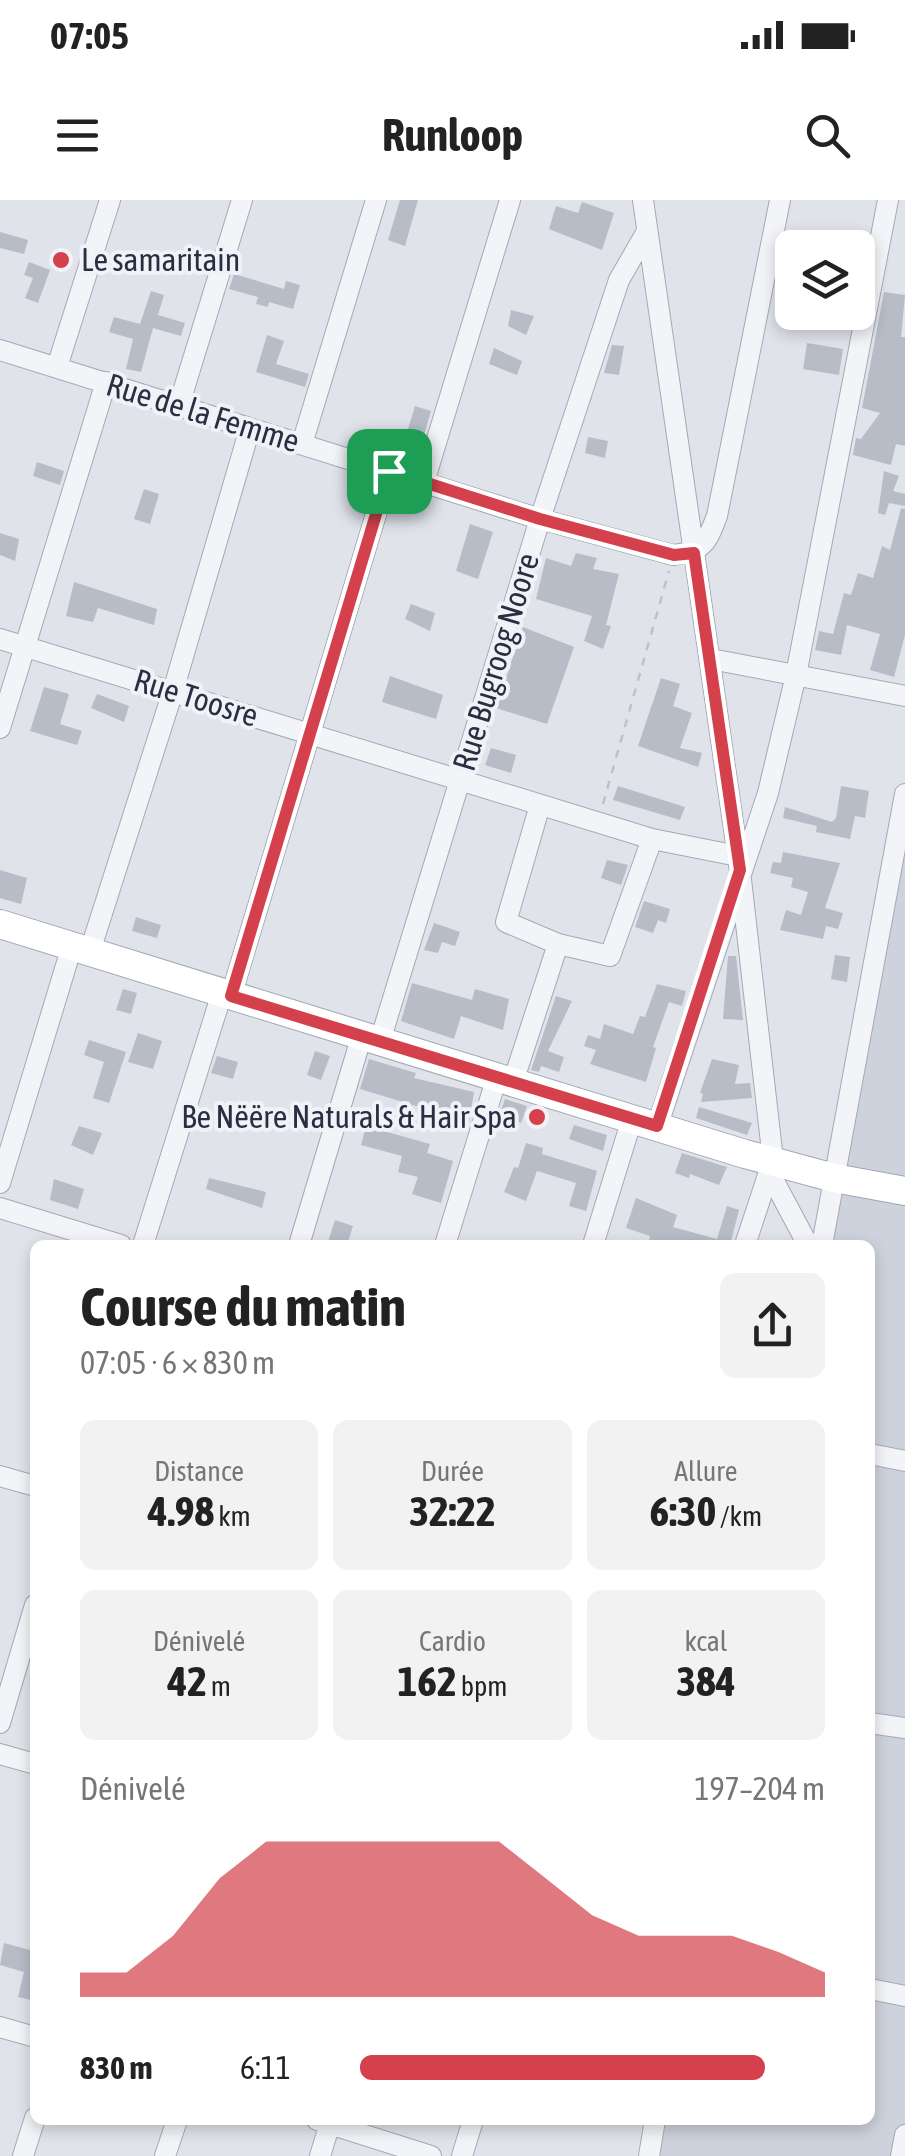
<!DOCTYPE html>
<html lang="fr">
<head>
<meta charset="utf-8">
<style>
  body { margin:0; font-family:"Asap Condensed",sans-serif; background:#f2f2f2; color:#222; height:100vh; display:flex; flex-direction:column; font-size:38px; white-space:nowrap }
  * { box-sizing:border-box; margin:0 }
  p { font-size:32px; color:#767676 }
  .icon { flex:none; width:55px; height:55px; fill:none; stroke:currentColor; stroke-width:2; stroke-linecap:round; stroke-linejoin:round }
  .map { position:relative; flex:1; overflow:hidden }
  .drawer { position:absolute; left:30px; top:1040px; width:845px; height:885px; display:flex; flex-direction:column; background:#fff; border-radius:15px; box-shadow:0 5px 15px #0003 }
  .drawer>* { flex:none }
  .fabs { position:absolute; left:775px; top:30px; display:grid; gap:20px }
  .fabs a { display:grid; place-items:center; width:100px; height:100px; border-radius:15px; background:#fff; box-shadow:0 5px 15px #0003; font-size:50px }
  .pin { position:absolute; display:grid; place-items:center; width:85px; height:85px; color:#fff; margin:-42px; border-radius:20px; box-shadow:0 5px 15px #0006 }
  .round { display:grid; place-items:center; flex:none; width:105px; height:105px; border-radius:15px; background:#f2f2f2 }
  .head { display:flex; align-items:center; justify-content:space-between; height:170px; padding:0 50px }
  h1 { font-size:55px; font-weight:700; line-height:75px }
  .stats { display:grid; grid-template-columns:repeat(3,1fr); gap:15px; height:170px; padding:10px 50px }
  .stats div { display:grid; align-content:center; border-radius:15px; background:#f2f2f2; text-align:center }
  .stats b { font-size:42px; font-weight:700 }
  .stats small { font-size:28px; font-weight:400 }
  .stats p { font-size:28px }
  .chart { height:280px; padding:20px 50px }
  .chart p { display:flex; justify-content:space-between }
  .chart svg { width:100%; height:180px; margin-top:10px; fill:#d4404b; opacity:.7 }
  ul { padding:0 50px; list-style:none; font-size:32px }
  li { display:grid; grid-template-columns:160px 120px 1fr; align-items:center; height:75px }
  li i { height:25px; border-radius:12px; background:#d4404b }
  .status { display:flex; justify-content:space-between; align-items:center; height:70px; padding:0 50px; background:#fff; direction:ltr }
  .status svg { height:28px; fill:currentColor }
  header { display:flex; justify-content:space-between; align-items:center; height:130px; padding:0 50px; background:#fff; font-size:45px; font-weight:700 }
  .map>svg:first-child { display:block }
</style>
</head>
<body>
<div class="status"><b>07:05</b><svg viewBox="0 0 49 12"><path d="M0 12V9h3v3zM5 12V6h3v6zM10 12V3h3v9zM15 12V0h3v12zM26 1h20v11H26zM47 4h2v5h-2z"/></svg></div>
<header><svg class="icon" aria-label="menu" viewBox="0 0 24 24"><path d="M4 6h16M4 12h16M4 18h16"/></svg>Runloop<svg class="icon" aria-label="search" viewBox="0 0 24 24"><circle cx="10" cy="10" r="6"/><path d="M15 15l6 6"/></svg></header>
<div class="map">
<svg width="905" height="1956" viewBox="0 0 905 1956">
  <rect width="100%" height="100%" fill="#e0e3ea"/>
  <path fill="#ced2dc" d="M905,594v1362h-256l6,-36h215v-875h-48z"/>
  <path fill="#b7bcc7" d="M400,0h18l-13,46 -17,-6z
    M582,2l32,11 -12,37 -53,-21 7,-23 22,7z
    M0,32l28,8 -4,14 -24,-6z
    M787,36h5v63l-17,-4z
    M29,62l21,8 -12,33 -13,-5 8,-20 -9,-3z
    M234,74l50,15 2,-8 14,4 -7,24 -24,-7 -1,5 -12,-3 2,-7 -29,-8z
    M151,91l13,4 -6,20 27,8 -4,13 -28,-8 -12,44 -15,-3 7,-30 -24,-7 5,-15 26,7z
    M884,92l21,3 -4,42h4v109l-9,-2 -5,21 -38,-10 3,-17 5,1 19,-26 -18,-5z
    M511,110l23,6 -8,19 -18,-9z
    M267,135l17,6 -8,23 33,10 -4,13 -49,-15z
    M807,143l36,6 -4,26 -36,-6z
    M612,145l12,1 -5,29 -15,-2z
    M494,148l28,13 -5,14 -28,-11z
    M415,206l16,5 -11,38 -17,-4z
    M588,237l20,4 -3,17 -20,-5z
    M37,262l27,9 -4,14 -27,-9z
    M884,271l15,5 -6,15 12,3v12l-16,-3 -4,12 -7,-2z
    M144,289l15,5 -9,30 -16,-5z
    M901,308l4,1v126l-11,42 -24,-7 10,-36 -33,-9 -6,30 -26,-5 4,-19 14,3 11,-41 7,2 7,-22 15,5 9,-32 8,4z
    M470,324l23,8 -15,47 -22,-8z
    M0,333l19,6 -4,22 -15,-6z
    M576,353l21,5 -4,11 26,5 -13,51 5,1 -8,23 -19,-8 8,-25 -56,-17 10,-41 25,8z
    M74,382l83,27 -3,16 -56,-17 -5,14 -27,-6z
    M411,404l24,9 -5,18 -25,-12z
    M523,427l51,20 -27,77 -51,-16z
    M390,476l53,19 -7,24 -54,-17z
    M661,478l19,6 -7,22 19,7 -12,35 22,5 -4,14 -60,-21z
    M44,487l25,7 -9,30 22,7 -5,14 -47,-14z
    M97,494l32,12 -5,16 -33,-14z
    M491,548l25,7 -5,18 -26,-8z
    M618,586l67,21 -5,13 -67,-20z
    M841,586l28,5 -4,27 -10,-2 -5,23 -34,-7 1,-6 -34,-8 2,-11 47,15 4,-4z
    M783,652l57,11 -15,45 18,5 -5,16 -12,-3 -3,13 -43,-9 6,-20 15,5 7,-23 -17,-5 2,-9 -23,-5 3,-11 8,1z
    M607,660l21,5 -7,20 -20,-7z
    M0,670l27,8 -6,26 -21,-6z
    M644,701l26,8 -4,14 -8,-3 -5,13 -18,-6z
    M136,717l25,8 -4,13 -25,-7z
    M434,723l26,9 -5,14 -13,-4 -4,11 -14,-3z
    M835,755l15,2 -3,25 -16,-3z
    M728,756h8l7,64 -20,-1z
    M412,783l60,17 3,-11 34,10 -6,31 -42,-14 -7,23 -53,-18z
    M657,784l29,7 -4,15 -13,-4 -16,45 3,1 -10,34 -56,-18 6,-14 -12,-4 4,-11 12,4 4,-15 29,10 7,-18 5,1z
    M123,789l14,4 -6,21 -15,-4z
    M556,796l16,5 -24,50 16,6 -5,15 -18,-6 -2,6 -8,-2z
    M138,833l24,8 -9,28 -25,-7z
    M89,840l37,12 -17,51 -16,-5 11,-36 -20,-7z
    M315,851l15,5 -9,24 -14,-5z
    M217,856l21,6 -5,17 -22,-6z
    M369,859l47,14 -2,5 60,14 -5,30 -109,-33z
    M712,859l27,6 -4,19 15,-1 2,15 -51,4 2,-8 -3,-1z
    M505,899l22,7 -6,17 -22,-7z
    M699,907l53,16 -5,12 -51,-17z
    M574,925l33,10 -4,16 -34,-12z
    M79,926l23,7 -9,22 -22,-10z
    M366,926l64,18 -3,9 26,8 -12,42 -29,-9 6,-17 -20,-5 4,-16 -41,-11z
    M526,943l17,5 -1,6 55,17 -11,40 -17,-5 7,-23 -39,-12 -11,30 -22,-9 10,-25 4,1z
    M682,953l45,14 -8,18 -29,-11 -1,4 -14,-5z
    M209,978l57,14 -4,16 -56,-19z
    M54,979l30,10 -6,20 -28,-9z
    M636,998l41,17 -4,12 44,12 10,-33 12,4 -9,35h-82l2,-9 -24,-8z
    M335,1020l18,6 -6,19h-20z
    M4,1743l26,7 1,-4 4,1v54l-17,-4 6,-25 -24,-7z"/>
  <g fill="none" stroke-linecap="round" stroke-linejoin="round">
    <g stroke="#a5a9b4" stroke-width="22">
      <path id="minor" d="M643,0l97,671 33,289 -28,85
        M0,150l540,169 133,36c30,-3 34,-13 44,-39l63,-316
        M57,167l53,-167
        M179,205l63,-205
        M302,244l74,-244
        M424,282l86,-282
        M0,439l652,200 86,17
        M711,459l194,37
        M0,528l106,-346
        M540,605l-34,117 52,22 52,12 42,-117
        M90,751l83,-260 77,-263
        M231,796l158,-525
        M380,841l160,-522 79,-239 27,-47
        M513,882l45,-138
        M657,927l111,-334 28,-118 92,-475
        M769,972l39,73
        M0,983l72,-237
        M0,1008l121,37
        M143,1045l79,-252
        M299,1045l63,-210
        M445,1045l52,-168
        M593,1045l39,-126
        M822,1045l83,-451
        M870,1254l35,7
        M0,1276l35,10
        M0,1523l35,-118
        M870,1523l35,5
        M0,1554l35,10
        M870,1789l35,7
        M0,1827l35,10
        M317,1920l114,36
        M23,1956l12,-38
        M165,1956l12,-36
        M320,1956l11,-36
        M462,1956l11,-36
        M649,1956l6,-36
        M901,1956l4,-21"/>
    </g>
    <g stroke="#9fa6b6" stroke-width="30">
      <path id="major" d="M0,724l745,230 89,24 71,13"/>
    </g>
    <path stroke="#bec1c9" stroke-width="2.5" stroke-dasharray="8 8" stroke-linecap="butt" d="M603,604l66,-233"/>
    <use href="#minor" stroke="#f3f4f8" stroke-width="20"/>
    <use href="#major" stroke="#fff" stroke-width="28"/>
  </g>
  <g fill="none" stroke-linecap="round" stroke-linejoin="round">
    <g stroke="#fff" stroke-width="20">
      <path id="route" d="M389,271l151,48 134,36 20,-2 46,317 -83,256 -426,-130z"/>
    </g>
    <use href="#route" stroke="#d4404b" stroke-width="12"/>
  </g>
  <g fill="#d4404b" stroke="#f0f2f7" stroke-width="4">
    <circle cx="61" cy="60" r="10"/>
    <circle cx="537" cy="917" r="10"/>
  </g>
  <g text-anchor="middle" stroke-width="8" stroke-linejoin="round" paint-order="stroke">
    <g font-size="32" fill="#282f42" stroke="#f0f2f7" text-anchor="start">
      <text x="81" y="71">Le samaritain</text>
      <text x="517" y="928" text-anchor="end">Be Nëëre Naturals &amp; Hair Spa</text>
    </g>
    <g font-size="32" fill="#282f42" stroke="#f0f2f7">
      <text transform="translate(203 213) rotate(17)" y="11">Rue de la Femme</text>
      <text transform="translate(496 462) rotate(-73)" y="11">Rue Bugroog Noore</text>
      <text transform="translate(196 498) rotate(17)" y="11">Rue Toosre</text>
    </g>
  </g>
</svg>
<div class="fabs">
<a><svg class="icon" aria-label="layers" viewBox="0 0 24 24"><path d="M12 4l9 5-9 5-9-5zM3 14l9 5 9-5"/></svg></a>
</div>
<div class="pin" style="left:389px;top:271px;background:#1e9e55"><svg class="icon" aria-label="arrive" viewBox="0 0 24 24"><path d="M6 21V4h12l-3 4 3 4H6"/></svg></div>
<section class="drawer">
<div class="head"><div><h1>Course du matin</h1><p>07:05 · 6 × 830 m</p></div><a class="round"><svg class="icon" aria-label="share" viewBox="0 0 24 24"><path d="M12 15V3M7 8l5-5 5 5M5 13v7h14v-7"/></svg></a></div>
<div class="stats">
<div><p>Distance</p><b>4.98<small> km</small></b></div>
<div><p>Durée</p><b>32:22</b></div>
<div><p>Allure</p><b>6:30<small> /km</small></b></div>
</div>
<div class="stats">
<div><p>Dénivelé</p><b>42<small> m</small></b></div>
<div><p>Cardio</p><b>162<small> bpm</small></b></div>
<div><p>kcal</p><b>384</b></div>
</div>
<div class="chart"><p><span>Dénivelé</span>197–204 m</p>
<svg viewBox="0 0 160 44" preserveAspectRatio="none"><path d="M0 44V38L10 38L20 29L30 15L40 6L50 6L60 6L70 6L80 6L90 6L100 15L110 24L120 29L130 29L140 29L150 33L160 38V44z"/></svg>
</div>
<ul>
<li><b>830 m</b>6:11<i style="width:87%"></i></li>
</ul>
</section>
</div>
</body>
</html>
